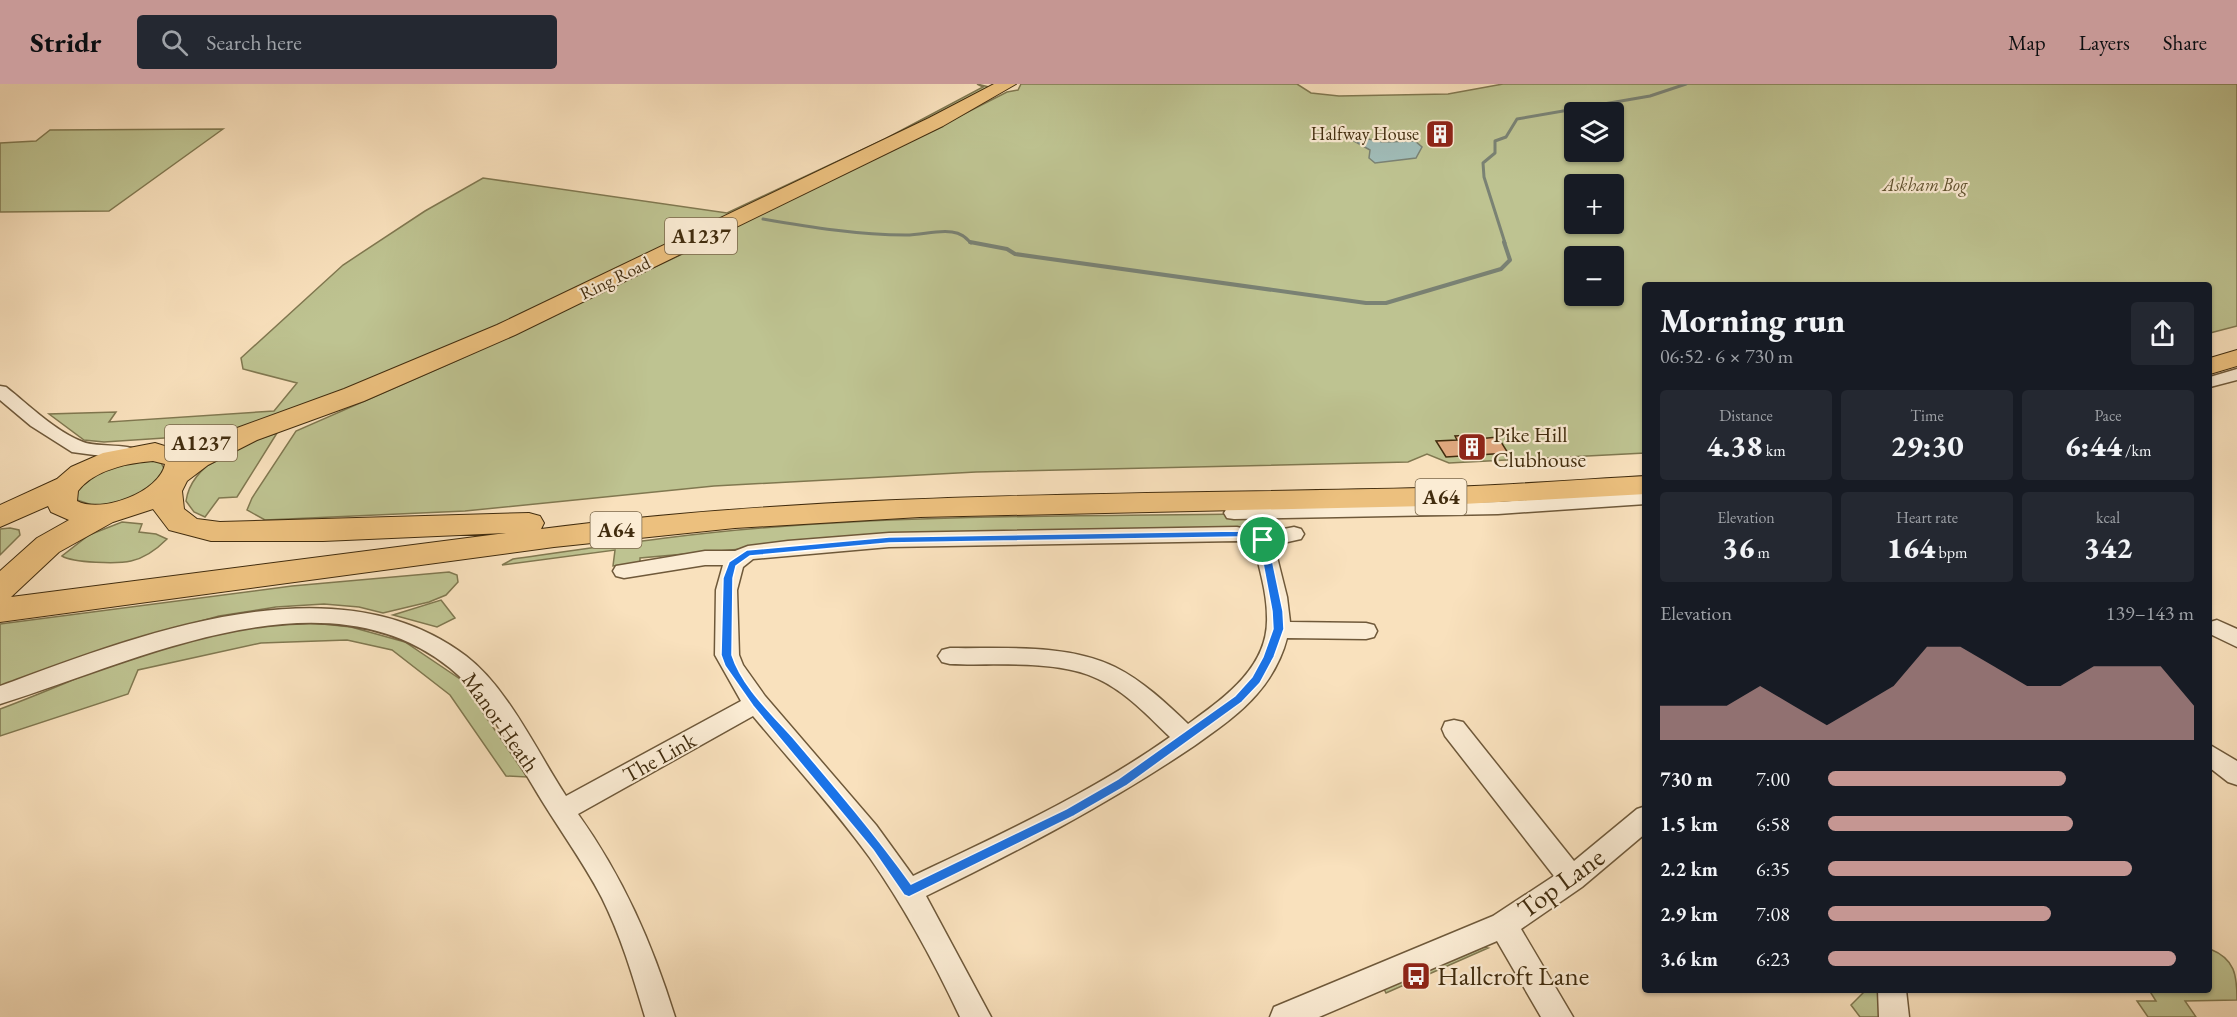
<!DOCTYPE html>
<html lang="en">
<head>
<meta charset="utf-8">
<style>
  body { margin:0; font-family:"EB Garamond",serif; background:#242831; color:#f1f3f6; height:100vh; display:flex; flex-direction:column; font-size:22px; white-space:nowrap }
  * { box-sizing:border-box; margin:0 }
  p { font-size:20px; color:#9ea1a6 }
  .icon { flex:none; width:33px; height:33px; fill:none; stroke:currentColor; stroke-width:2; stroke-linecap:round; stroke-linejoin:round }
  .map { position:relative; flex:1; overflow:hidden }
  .side { position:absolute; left:1642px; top:198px; width:570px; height:711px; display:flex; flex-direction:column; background:#171b24; border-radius:6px; box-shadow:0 2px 4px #0004 }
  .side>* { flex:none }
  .controls { position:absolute; left:1564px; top:18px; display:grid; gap:12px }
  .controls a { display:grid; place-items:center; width:60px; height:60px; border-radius:6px; background:#171b24; box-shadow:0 2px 4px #0004; font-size:30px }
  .pin { position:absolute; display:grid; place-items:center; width:51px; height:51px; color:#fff; margin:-26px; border:3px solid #fff; border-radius:50%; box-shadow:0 2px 6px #0007 }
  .round { display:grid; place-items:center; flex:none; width:63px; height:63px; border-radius:6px; background:#242831 }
  .head { display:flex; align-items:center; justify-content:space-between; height:102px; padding:0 18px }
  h1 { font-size:33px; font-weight:800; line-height:45px }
  .metrics { display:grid; grid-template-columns:repeat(3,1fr); gap:9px; height:102px; padding:6px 18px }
  .metrics div { display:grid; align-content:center; border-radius:6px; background:#242831; text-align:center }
  .metrics b { font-size:30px; font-weight:800 }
  .metrics small { font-size:16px; font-weight:400 }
  .metrics p { font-size:16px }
  .chart { height:168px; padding:12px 18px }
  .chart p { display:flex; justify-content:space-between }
  .chart svg { width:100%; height:108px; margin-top:6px; fill:#c59692; opacity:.7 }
  ul { padding:0 18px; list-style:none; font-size:20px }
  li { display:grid; grid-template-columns:96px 72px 1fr; align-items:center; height:45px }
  li i { height:15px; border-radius:8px; background:#c59692 }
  header { display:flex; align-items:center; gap:36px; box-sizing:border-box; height:84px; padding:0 30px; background:#c59692; color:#111 }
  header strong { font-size:28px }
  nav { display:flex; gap:33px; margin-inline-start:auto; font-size:21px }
  .search { width:420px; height:54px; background:#242831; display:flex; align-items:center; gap:15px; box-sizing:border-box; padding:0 21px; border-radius:6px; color:#9ea1a6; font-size:22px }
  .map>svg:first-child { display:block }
</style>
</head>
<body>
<header>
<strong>Stridr</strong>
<div class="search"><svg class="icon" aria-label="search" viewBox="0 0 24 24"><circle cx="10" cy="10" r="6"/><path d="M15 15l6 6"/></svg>Search here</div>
<nav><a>Map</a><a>Layers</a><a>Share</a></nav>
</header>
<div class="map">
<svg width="2237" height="933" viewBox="0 0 2237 933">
  <rect width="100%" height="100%" fill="#f9e1bd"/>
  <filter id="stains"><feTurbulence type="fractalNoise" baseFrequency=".00333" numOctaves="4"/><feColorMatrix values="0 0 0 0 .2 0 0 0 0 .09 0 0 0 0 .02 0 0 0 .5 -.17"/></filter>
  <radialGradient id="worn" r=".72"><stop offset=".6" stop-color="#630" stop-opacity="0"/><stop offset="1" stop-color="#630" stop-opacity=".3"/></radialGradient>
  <path fill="#bec391" stroke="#807850" stroke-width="1.5" fill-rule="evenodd" d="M977,0l16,4 -496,241 -231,93 -41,12 -121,8 -20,-2 -35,-26 67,-2 -7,10 165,-11 23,-28 -54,-14 -2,-11 102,-93 82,-54 58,-33 244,35 158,-74 98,-52z
    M1021,0h276l14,9 28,3 109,-2 55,-10h734v242l-27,7v-48h-564l-1,168 -196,10 -22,-9 -19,8 -432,10 -262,14 -249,25 -200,9 -18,-10 5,-12 44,-67 162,-71 235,-111 85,-46 101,-46 128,-65 11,-2zM1575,28h39v40h-39zM1575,100h39v40h-39zM1575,172h39v40h-39z
    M223,45l-114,82 -109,1v-69l36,-2 14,-11z
    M277,349l-40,64 -18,1 -14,19 -11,-5 -8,-11c6,-41 58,-57 91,-68z
    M148,375l13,4 5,9 -27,24 -41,11 -21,-7v-10l23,-19z
    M1241,430l13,6 1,14 -424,7 -191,17v5l-27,3 2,-16 -113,15 11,-6c91,-13 183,-27 275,-33 151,-11 302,-10 453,-12z
    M122,438l20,2 -3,8 17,2 11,5c-10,10 -22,19 -36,22 -13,3 -58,2 -69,-5l27,-21z
    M10,444l9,2 1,5 -20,20v-26z
    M449,488l8,3 1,7 -12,13 -17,7 -46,11 -24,-6 -35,-3 -48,3 -57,9 -97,27 -122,44v-63l292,-38z
    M441,516l14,18 -18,9 -44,-12z
    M314,539l37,4 54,15 55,37 67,98 -21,-1 -56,-81 -58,-45 -45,-10 -86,3 -123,27 -10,24 -128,42v-27c38,-14 74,-30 112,-45 65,-25 133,-40 202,-41z
    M1482,863l6,1 -102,45 -3,-6z
    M2210,865c25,10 27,26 27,51l-52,1 11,16h-48l-11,-16h19l-7,-11h61z
    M1866,906h10l9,13 2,14h-27l-9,-12z"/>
  <path fill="#a0bcb8" stroke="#7a8274" stroke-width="1.5" d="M1358,53l25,5 32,-1 7,6 -6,11 -41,5 -6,-5 1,-8 -16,-9z"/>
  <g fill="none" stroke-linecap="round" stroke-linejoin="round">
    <path stroke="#7a8274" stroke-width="3" d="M763,135c47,8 95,16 143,16 16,0 30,-5 46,-3 9,1 13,5 19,11
      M1505,159l-21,-66 -1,-14 12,-10v-12l11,-4 11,-18 133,-23 36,-12"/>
    <path stroke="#7a8274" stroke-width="4" d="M970,158l37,7 8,5 351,49h20l115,-34 9,-9 -6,-18"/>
  </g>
  <path fill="#e1a980" stroke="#412c0e" stroke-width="1.5" d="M1475,351l2,4 21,-2 10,16 -62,4 -10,-16 21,-1 -2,-4z"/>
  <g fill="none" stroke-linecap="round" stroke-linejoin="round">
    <g stroke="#6f593a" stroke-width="3">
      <path id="minor" d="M2237,285v11l-27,7v-10z
        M0,302l6,1c24,19 49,44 77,55 14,6 50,0 59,12l-10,6 -60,-8 -41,-26 -31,-26z
        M1646,408v12l-148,10 -264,5 -7,-1 -3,-5 3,-5 7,-1 264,-5z
        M1237,443l26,6 31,-6 7,2 3,5 -3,5 -27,6 13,52 3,25 76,1 8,2 3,6 -3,6 -8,2 -79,-1c-5,20 -16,40 -30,56 -17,20 -42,37 -63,52 -86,58 -176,105 -268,150l65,121h-31c-26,-55 -55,-109 -90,-159 -36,-50 -78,-95 -117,-142l-175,98c45,63 74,129 97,203h-30c-12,-40 -24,-81 -43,-119 -20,-39 -47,-74 -69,-112 -24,-39 -47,-89 -83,-118 -127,-102 -317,-5 -450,36v-18c136,-50 335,-130 466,-30 42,32 71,96 100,140l175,-95 -26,-46 1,-65 7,-25h-18l-81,13 -8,-2 -3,-5 3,-5 89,-15h30l13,-5 40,-5 101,-8zM1237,457l17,4c5,23 13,47 13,72 2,50 -43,81 -79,107 -22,-21 -45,-43 -73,-57 -49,-24 -112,-18 -165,-19l-8,2 -4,6 4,6 8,2c44,2 108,-5 148,15 28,13 50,37 72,58 -79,56 -169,97 -257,139l-37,-51 -111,-129 -22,-31 -4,-10 -2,-65 6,-23 10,-8 136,-12z
        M2217,536l20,9v18l-27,-13v-12z
        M1454,636l9,2 111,139 63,-52 9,-3v27l-64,54 -61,42 52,88h-32l-44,-76 -178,76h-49l4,-10 219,-91 61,-40 -109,-140 -3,-7 3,-7z
        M2210,661l27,16v24l-9,-3 -18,-14z
        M1878,906h28l3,27h-30z"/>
    </g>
    <g stroke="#412c0e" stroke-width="2">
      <path id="highway" d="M994,0h22l-73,42 -428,209 -151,66 -107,39 -49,25 -21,16 -5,10 2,18 13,10 23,3 309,-9 11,3 4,7 -3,6c293,-38 588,-34 882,-41 74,-2 149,-8 223,-12v18l-219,12 -507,11 -185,11 -181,19 -554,75v-51l37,-33 32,-18 -18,-8 -3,-6 -48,21v-22l57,-26 14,-12 32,-14 52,-10 32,10 50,-25 107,-39 153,-64 432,-207zM153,377l12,3c-5,28 -64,50 -88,37l1,-10c16,-21 50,-28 75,-30zM153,425l16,21 42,11h112l183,-8 -495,64 48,-45 54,-30z
        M2237,266v16l-27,8v-16z"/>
    </g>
    <use href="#minor" fill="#fbecd4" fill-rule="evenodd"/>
    <use href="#highway" fill="#ecc07e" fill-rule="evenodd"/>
  </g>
  <path fill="#1a73e8" stroke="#fff" stroke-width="1.5" fill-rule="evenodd" d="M1237,447l31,9 15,71 1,18 -10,28 -14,26 -18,19 -116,84 -52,30 -165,81 -5,-2 -31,-45 -120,-144 -28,-40 -4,-11 2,-77 6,-16 18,-12 142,-13zM1237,453l22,5 13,69 1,18 -10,28 -11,20 -17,19 -117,83 -52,30 -155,75c-36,-50 -76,-97 -116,-144 -22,-25 -53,-53 -63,-85l1,-77 3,-12 14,-10 139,-13z"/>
  <defs>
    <g id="building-square" transform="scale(1.5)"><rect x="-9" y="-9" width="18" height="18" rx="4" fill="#8f2418" stroke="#fbecd4"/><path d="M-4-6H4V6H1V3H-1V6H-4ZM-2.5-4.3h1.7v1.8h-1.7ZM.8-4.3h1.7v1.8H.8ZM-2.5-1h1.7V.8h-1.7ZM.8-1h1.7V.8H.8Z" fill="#fff"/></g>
    <g id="bus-square" transform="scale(1.5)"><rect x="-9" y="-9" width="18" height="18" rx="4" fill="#8f2418" stroke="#fbecd4"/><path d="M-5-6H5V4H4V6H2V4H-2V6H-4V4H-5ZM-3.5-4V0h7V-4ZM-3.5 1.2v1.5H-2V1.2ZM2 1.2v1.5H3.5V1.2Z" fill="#fff"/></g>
  </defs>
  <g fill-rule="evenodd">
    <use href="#building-square" x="1440" y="50"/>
    <use href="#building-square" x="1472" y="363"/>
    <use href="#bus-square" x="1416" y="892"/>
  </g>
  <g text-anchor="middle" stroke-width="4.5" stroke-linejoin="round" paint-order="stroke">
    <g font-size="18" fill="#412c0e" stroke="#fbecd4" text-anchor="end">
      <text x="1419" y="56">Halfway House</text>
    </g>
    <g font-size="18" font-style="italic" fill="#60522f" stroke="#fbecd4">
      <text x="1925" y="107">Askham Bog</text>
    </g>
    <g font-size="18" fill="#412c0e" stroke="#fbecd4">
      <text transform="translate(615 194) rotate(-26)" y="6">Ring Road</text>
    </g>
    <g fill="#fbecd4" stroke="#796649" stroke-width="1.5">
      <rect x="665" y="134" width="72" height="36" rx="4.5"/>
      <rect x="165" y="341" width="72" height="36" rx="4.5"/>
      <rect x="1415.5" y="395" width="51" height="36" rx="4.5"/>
      <rect x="590.5" y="428" width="51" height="36" rx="4.5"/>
    </g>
    <g font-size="21" font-weight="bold" fill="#412c0e">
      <text x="701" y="159">A1237</text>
      <text x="201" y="366">A1237</text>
      <text x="1441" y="420">A64</text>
      <text x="616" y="453">A64</text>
    </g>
    <g font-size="22" fill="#412c0e" stroke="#fbecd4" text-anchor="start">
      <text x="1493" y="358">Pike Hill<tspan x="1493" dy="25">Clubhouse</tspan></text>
    </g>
    <g font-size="22" fill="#412c0e" stroke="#fbecd4">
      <text transform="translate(501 638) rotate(55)" y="8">Manor Heath</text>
      <text transform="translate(659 673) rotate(-29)" y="8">The Link</text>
    </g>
    <g font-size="27" fill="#412c0e" stroke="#fbecd4">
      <text transform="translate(1561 799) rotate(-36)" y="9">Top Lane</text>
    </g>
    <g font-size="27" fill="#412c0e" stroke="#fbecd4" text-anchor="start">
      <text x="1437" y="901">Hallcroft Lane</text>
    </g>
  </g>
  <rect width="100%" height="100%" filter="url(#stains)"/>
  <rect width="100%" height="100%" fill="url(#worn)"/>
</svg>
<div class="controls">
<a><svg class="icon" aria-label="layers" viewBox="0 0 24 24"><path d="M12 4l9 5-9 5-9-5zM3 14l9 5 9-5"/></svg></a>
<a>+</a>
<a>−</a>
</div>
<div class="pin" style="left:1263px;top:456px;background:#1e9e55"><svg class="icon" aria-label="arrive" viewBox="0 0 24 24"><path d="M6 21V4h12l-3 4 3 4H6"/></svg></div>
<section class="side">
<div class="head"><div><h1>Morning run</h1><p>06:52 · 6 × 730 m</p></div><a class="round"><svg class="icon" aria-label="share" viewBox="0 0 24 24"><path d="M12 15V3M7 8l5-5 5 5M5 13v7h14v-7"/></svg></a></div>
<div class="metrics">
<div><p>Distance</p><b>4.38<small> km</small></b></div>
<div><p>Time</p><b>29:30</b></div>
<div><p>Pace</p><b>6:44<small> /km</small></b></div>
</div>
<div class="metrics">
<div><p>Elevation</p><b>36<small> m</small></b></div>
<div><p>Heart rate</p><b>164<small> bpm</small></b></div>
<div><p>kcal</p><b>342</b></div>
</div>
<div class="chart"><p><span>Elevation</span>139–143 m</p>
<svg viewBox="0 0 160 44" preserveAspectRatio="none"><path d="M0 44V30L10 30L20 30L30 22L40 30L50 38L60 30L70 22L80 6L90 6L100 14L110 22L120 22L130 14L140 14L150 14L160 30V44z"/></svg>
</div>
<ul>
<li><b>730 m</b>7:00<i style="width:65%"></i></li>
<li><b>1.5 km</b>6:58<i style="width:67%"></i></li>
<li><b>2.2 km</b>6:35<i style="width:83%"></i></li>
<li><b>2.9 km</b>7:08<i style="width:61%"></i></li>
<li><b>3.6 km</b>6:23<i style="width:95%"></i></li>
</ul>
</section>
</div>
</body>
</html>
